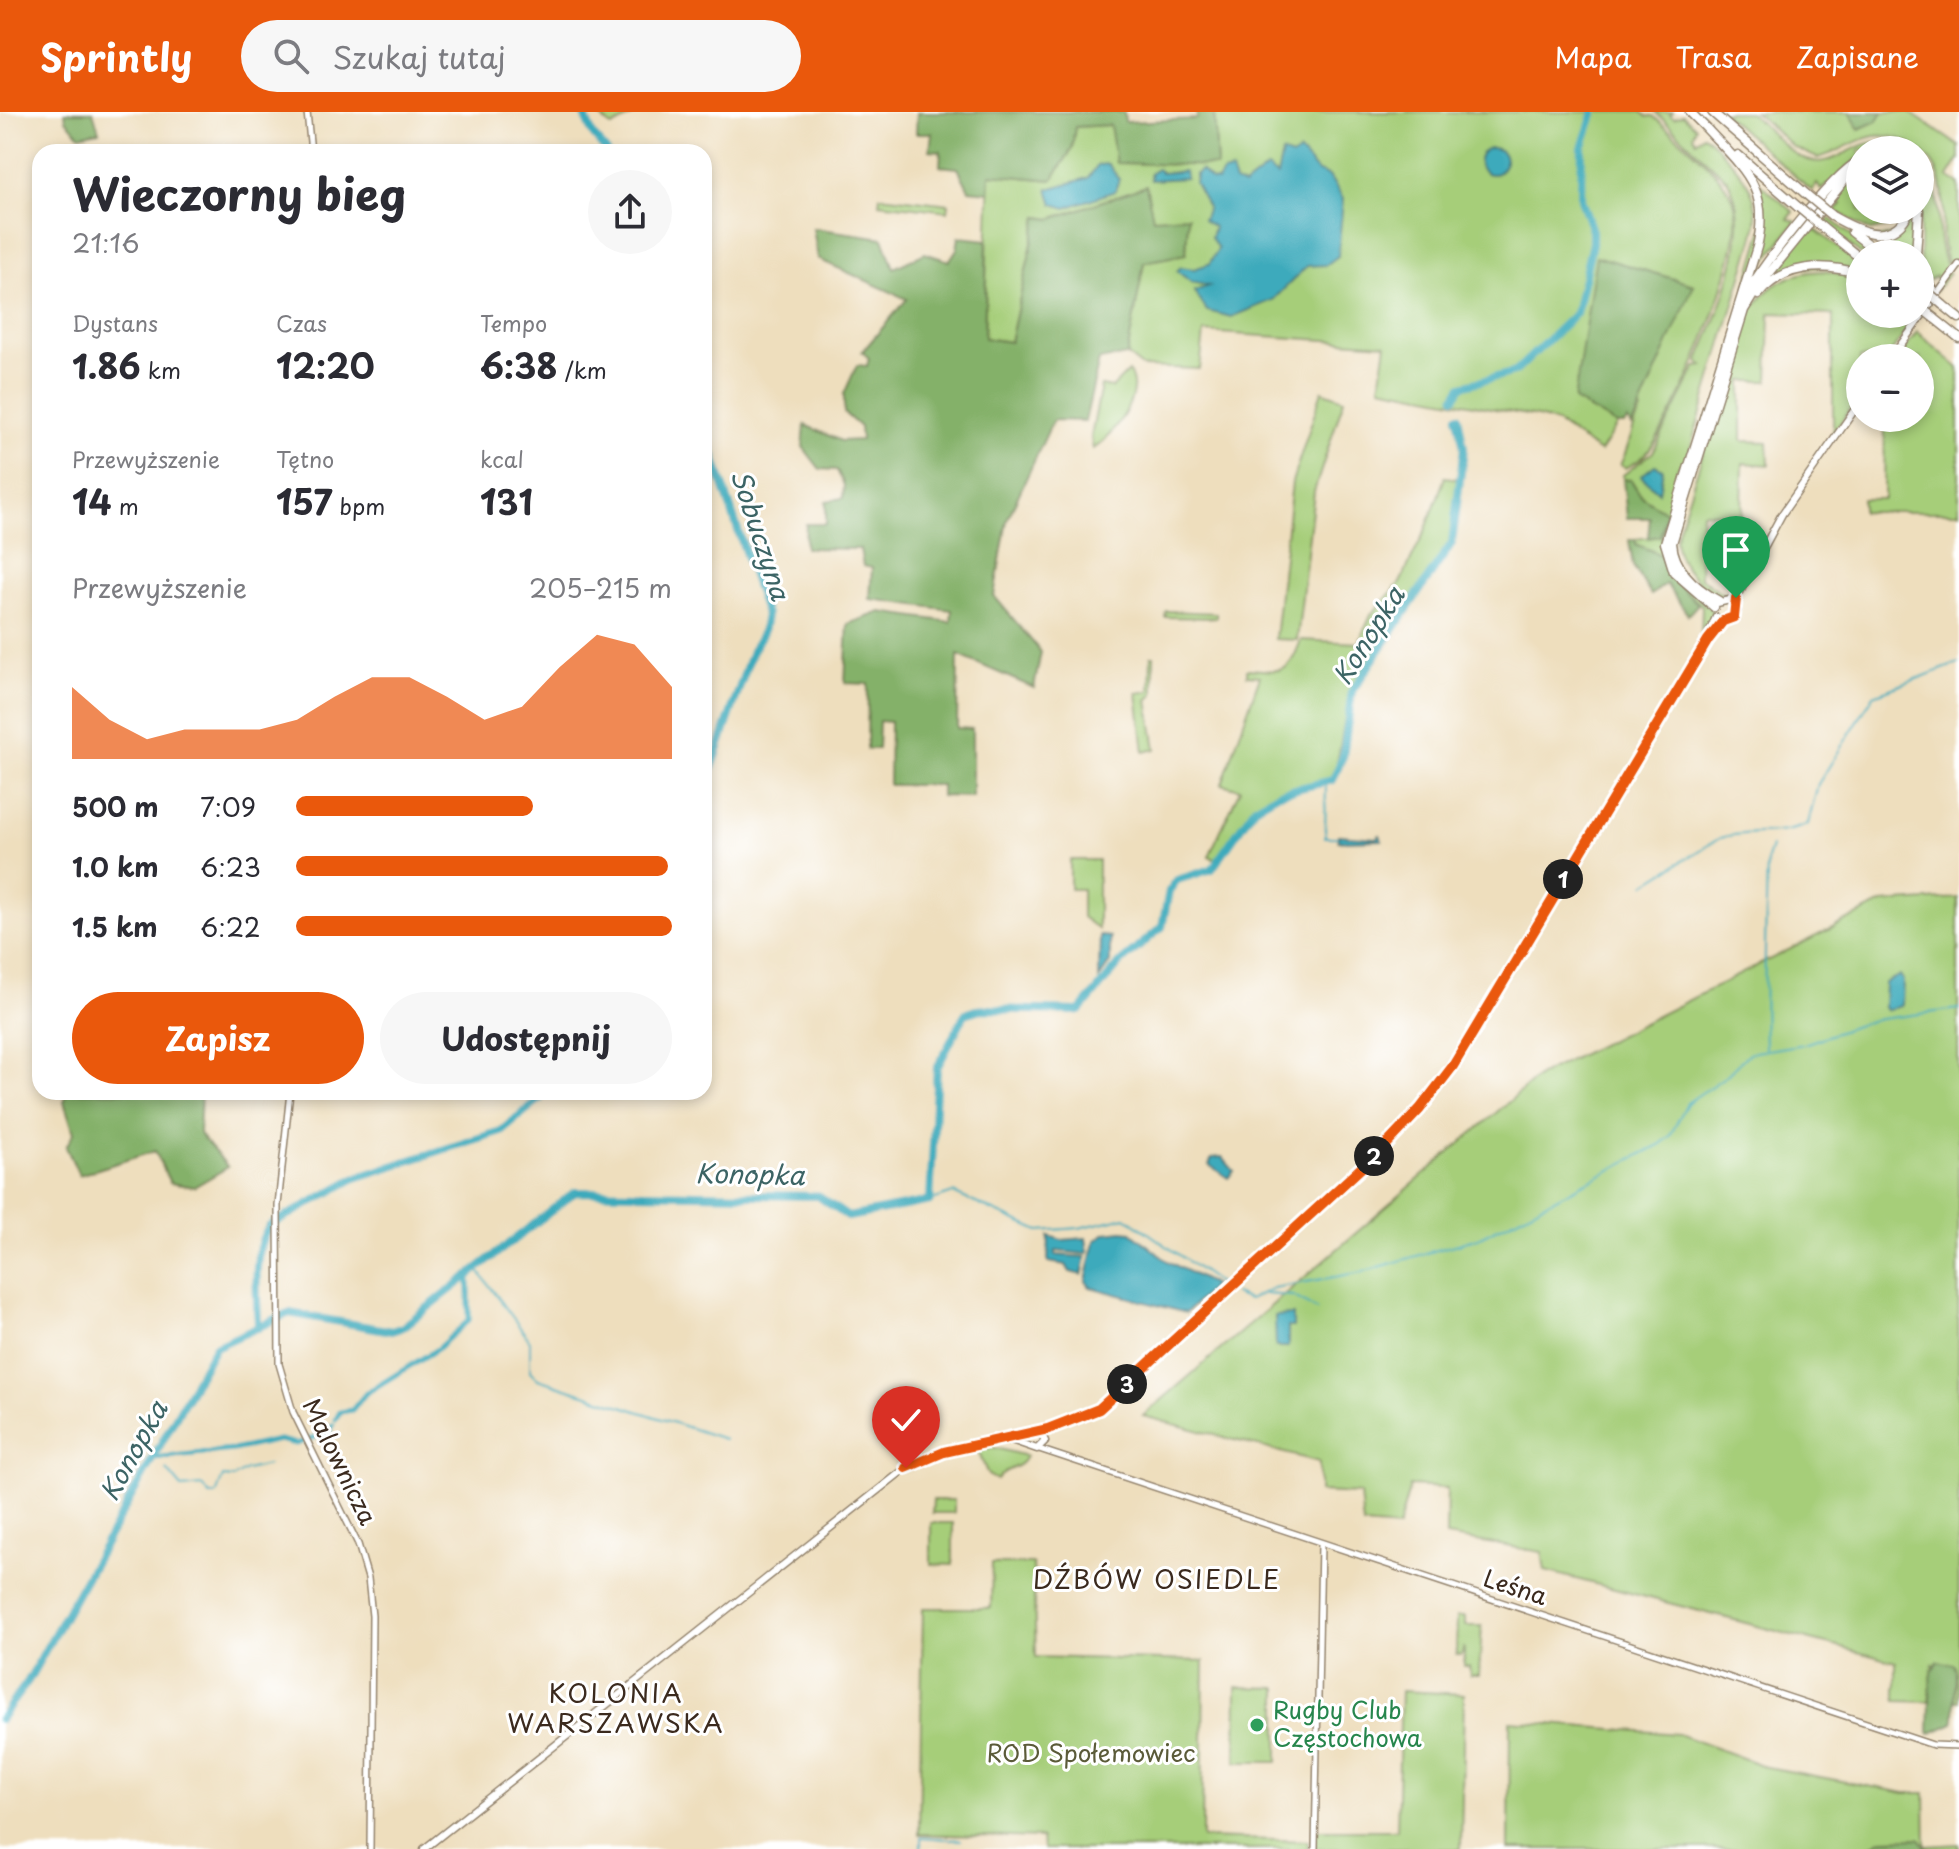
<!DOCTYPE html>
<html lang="pl">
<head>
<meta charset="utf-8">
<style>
  body { margin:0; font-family:"Playpen Sans",sans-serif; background:#f7f7f7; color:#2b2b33; height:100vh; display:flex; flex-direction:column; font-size:30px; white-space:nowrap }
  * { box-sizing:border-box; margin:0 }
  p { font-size:26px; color:#7c7c81 }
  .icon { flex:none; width:44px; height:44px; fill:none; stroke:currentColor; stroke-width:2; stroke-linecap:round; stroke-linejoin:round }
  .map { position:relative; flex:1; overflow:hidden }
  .details { position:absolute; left:32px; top:32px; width:680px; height:956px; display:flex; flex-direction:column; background:#fff; border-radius:24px; box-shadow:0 4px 12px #0003 }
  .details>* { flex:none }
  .buttons { position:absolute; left:1846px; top:24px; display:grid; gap:16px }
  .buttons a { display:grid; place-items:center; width:88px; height:88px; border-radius:50%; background:#fff; box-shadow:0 4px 12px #0003; font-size:40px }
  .pin { position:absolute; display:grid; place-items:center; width:68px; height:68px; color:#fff; margin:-82px -34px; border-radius:50% 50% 50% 0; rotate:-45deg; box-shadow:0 0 8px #0007 }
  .pin .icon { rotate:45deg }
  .km { position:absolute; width:40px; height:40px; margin:-20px; border-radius:50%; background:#222; color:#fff; font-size:22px; line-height:40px; text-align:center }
  .round { display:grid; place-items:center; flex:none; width:84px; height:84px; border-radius:42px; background:#f7f7f7 }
  .head { display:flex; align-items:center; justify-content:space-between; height:136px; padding:0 40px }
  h1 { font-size:44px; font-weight:700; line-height:60px }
  .figures { display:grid; grid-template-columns:repeat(3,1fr); gap:12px; height:136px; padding:8px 40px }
  .figures div { display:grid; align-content:center }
  .figures b { font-size:34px; font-weight:700 }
  .figures small { font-size:22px; font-weight:400 }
  .figures p { font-size:22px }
  .chart { height:224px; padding:16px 40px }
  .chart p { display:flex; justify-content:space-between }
  .chart svg { width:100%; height:144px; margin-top:8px; fill:#ea580c; opacity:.7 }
  .cta { display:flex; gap:16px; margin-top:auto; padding:16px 40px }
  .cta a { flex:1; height:92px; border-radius:48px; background:#ea580c; color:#fff; font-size:32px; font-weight:700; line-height:92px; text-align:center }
  .cta a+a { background:#f7f7f7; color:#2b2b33 }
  ul { padding:0 40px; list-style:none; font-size:26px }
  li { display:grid; grid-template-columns:128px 96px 1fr; align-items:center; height:60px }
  li i { height:20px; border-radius:10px; background:#ea580c }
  header { display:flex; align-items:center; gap:48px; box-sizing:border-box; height:112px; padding:0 40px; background:#ea580c; color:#fff }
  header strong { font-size:38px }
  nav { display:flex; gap:44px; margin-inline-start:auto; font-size:28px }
  .search { width:560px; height:72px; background:#f7f7f7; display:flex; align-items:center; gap:20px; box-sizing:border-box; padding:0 28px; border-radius:44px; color:#7c7c81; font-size:30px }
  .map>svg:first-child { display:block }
</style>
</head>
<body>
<header>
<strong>Sprintly</strong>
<div class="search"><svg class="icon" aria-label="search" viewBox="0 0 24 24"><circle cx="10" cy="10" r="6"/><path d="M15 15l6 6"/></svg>Szukaj tutaj</div>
<nav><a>Mapa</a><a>Trasa</a><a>Zapisane</a></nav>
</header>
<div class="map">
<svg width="1959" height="1737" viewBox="0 0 1959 1737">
  <rect width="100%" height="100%" fill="#fff"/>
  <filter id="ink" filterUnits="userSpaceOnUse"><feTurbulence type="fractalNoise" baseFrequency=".0125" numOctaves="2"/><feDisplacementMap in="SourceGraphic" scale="16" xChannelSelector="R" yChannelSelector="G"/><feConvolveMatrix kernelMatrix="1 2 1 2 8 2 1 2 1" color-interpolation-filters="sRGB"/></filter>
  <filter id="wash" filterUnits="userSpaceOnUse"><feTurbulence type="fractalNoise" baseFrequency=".006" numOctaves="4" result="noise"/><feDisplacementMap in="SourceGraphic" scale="32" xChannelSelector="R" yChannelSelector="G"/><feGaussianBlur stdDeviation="1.8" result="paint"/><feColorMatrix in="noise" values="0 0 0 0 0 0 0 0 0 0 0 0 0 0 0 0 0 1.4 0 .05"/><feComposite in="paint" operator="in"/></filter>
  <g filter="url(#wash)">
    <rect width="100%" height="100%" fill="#eedebd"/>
    <path fill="#a6ce79" stroke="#707c4c" stroke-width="2" d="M594,0h46l-28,15z
      M1214,0h427l6,5 6,-1c23,22 74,58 82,89 12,46 -58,214 -90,250 -6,6 -13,9 -20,13l-5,-3c10,-18 11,-37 21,-54l-67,-11 43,25 -17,27 -43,-29 -15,-5 -162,-31 6,-43 -182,-12 -4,37 -58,-2 -15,-12 17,-93 42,-8 2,-37 -36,1 -6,-32 -95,33 -13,-2 -28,125 -26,-4 6,-164 62,6 20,-31 2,-22 36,-2 107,41z
      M1655,0h18l-3,3 4,3 9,-3 13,12 -3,8 3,6 7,-6 4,2c30,30 58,54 47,99l-66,220 -10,11 -16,71 10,36 39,35 2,9 -12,26 1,-38 -31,-28 -10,-23 -25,-11 -1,-5 24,-3 -4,-29 -14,-11 -10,-16 -8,-1v-4l30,-23 43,-85 7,-1 -5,-4c20,-46 59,-136 29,-182z
      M1722,0h27c14,12 42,44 59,48 35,11 53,-37 102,-10h-50v7l-39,33 -4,-6 -5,7z
      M1755,0h95l9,17 18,-8 6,-9h26l50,34v13l-11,18 11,7v74l-4,6 -8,-2c-9,-26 0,-53 -6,-79 -7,-29 -37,-50 -66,-47 -21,3 -37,18 -58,22l-24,-11z
      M1920,46c30,37 9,74 29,115l-13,17v-14l-8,4 -8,-21z
      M1860,60v38h45l-14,17 -21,4 -34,-20 6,-7 -3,-2 -9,3 13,-20z
      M1758,70l36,30 -6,7 8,2 -50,66 19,-66z
      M880,84l69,8 -1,7 -69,-8z
      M1915,98l-3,44h-24l-19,-15 25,-4z
      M1830,106l44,36h-14l-36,-29z
      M1811,114l49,39v5c-34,-2 -67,-10 -96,13z
      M1824,159l36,7v36h58l-31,44h-27v37l-27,38v-118l-63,-2 -2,68h-26v60l26,1 1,23 -26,-2 -1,52 -40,-3 -2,65 22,16h8l-13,4c-21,-17 -39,-29 -42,-57l68,-211c15,-38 39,-57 81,-58z
      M1917,220l42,36v144h-97v-13h22l1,-81h35v-60h-22z
      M1128,260c18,21 -17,67 -35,77l-2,-12 10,-51 11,2z
      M1322,279l22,8 -30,93 -17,148 -22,-1 17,-157z
      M1445,365l15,2 -11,64 -99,148 -15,84c-11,10 -28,9 -42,12 -39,9 -56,41 -76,73l-8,-4 31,-67 -18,-5 38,-108 -13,-1v-6c37,2 41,7 54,-29l58,3 12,-28 29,-32 26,-54z
      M1166,499l50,2v5l-51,-1z
      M1151,544h3v38l-6,6 8,49 -12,3 -7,-59 13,-2z
      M1070,748h28v69l-16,-12v-28h-12z
      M1958,786l1,803h-4l1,-19 -23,-18 -4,38 -33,-1v-39l-351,-91 -3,-19 -96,-16 1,-48 -37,-2 -12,42 -35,-3 -3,-31 -41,-2v-30l-176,-46 397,-341 342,-172z
      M992,1335l34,9c-5,14 -21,10 -29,24l-9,-5 -10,-24z
      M933,1388h21v13h-22z
      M931,1411h22v42l-22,-1z
      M992,1452h41l3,93 168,4 -2,177 106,3v8h-265l-1,-11 -123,-4 4,-226h68z
      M1457,1505h8v9h17l-3,49h-9l-1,-9h-5v-19l-3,8h-5z
      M1237,1575l41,1v74h-42z
      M1401,1579l63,3 -3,155h-146v-19h82z
      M1510,1609l168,13 89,33 138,26h20l1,53 33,-2v5h-450z"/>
    <path fill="#84b169" stroke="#606e44" stroke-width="2" d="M65,0h28l6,19 -19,4 -14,-15z
      M917,0h207l1,10 72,-3v-7h17l3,54 -101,-3 -6,-38 -35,2 -3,22 -20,31 -62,-6 -1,18 -20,-2 -11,-22 -18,-2 1,-15 -11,-1 2,-17h-16z
      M1850,0h33l-6,9 -18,8z
      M1146,74l7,32 35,-2 -2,38 -42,8 -17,93 -28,5 -14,61 -32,-1 -46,100 -13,76 47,56 -7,36 -76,-33 -1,73 15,1v68l-31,-1v-11h-52l1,-63 -11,-1 -1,28h-11l1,-65 -23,-1 3,-59 33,-12 70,10 1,-12 -82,-11 2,-31 -9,-2 -3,-17 -55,-1 1,-24h20v-23l17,-3 1,-13 -7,-15 -17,-1 -17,-22 2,-22 36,16 20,-1 -1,-13 -16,-14v-19l13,-29 10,1 2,-8 -7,-6 45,-53 -89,-40 -5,-31 70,10 11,30 31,-15 24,8 8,-12 2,-12 28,3 -3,98 26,4 28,-125 13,2z
      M1596,144l98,29 -62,141 -5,-5 -3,4h-7l-43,-25z
      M1623,367l8,1 10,16 25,16 -6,24 -12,2 2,-20h-23z
      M1635,427l1,5 25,11 10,23 27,26 -10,11 -22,-31 -15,11 -18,-29 -4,-26z
      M68,980h133l-2,42 29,33 -34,20 -24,-4 -15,-32 -76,24 -13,-28 8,-14 -10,-31z
      M1938,1549l16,4 2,5 -2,48 -1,5 -24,11 2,-62z
      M1920,1726l7,11h-61l16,-10z"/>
    <path fill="#3daabc" stroke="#3c6a6d" stroke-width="2" d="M1479 49a13 13 0 1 1 26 0a13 13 0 1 1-26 0Z
      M1300,40l18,20 11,4 14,23 -5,57 -12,9 -19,1 -34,34 -42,17 -24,-6 -13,-20 15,-5 -18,-4 -14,-11 4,-4 13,2 15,-5 9,-15 -7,-12 3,-10 -11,-7 5,-13 -13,-24 1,-9 5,-4 10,10 7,1 5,-8 8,-2 4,11 9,4 23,-18 10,8 5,-23 10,4z
      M1108,52l11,15 -4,12 -49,17 -13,-4 -5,-15 40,-11 10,-13z
      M1157,57l5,4 23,-2 1,7 -35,2 -1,-7z
      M1655,353l8,4 -4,23 -18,-16z
      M1338,723l38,3 4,-3 2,5 -44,1z
      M1100,824l10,1v25l-11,17z
      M1900,863l3,5 -1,26 -15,4 -3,-3 1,-24z
      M1222,1045l12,14 -6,7 -19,-13 3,-7z
      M1122,1119l9,1 36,29 47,24 -28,28 -96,-26 -4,-6 9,-40 11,-8z
      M1049,1124l13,4 24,-2 2,15 -3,1 -29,-3v4l30,2 -4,18 -12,-3 -4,-7 -18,-3z
      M1293,1203v12h-5v20h-12l-1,-31z"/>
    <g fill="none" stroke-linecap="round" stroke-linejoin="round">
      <path stroke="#3daabc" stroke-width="2" d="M1326,671l-1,54h12
        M1645,772l75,-46c28,-9 60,0 88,-14l10,-40 56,-89 85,-32
        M1765,936c-2,-63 1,-126 2,-189l4,-12
        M930,1089l23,-8 86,38 40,-3 47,-11 98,70
        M478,1158l52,71v30l8,8 186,60
        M1234,1182l15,6 24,-12 89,-16 116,-34 183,-94 9,-8 17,-33 39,-27 23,-23 55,-9 69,-24 86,-11
        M1265,1182l28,2 24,14
        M167,1358l15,18 21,-2 7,9h6l7,-18 10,1 13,-8 22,-5
        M921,1737v-12l40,3"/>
      <path stroke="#3daabc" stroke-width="5" d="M336,1307l4,-7 12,-2 14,-17 71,-44 32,-29v-43
        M153,1346l80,-8 46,-10 17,4 33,-12 4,-7"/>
      <path stroke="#3daabc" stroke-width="8" d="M583,0l10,23 14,17
        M1455,285l7,-11 53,-14 61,-59 16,-70v-12l-11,-32 1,-51 12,-36
        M704,315l62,188 -3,17 -11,19 -48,140
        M258,1216c0,-30 -8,-80 13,-103l84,-47 146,-47 47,-39
        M0,1607l28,-38 187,-334 74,-34 103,18 11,-4 172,-135 243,4 30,21 82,-16 7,-133 28,-54 15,-5 100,2 40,-48 42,-36 7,-36 8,-11 35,-11 43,-62 24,-14 54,-13 10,-24 9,-65 100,-148 12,-95 -6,-32"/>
    </g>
  </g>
  <g filter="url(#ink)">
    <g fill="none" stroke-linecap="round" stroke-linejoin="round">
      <g stroke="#94846e" stroke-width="8">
        <path id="tertiary" d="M307,0l4,40
          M290,980l-12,113 1,159 14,48 65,132 10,34 4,38 -2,233
          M1039,1337l894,296 26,1
          M1315,1737l6,-305"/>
      </g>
      <g stroke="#94846e" stroke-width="9">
        <path id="secondary" d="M1891,246l68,-93
          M1734,491l48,-89 78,-112
          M1712,522l25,-23 -7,-11 -13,3
          M1011,1328l26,9 8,-8 -5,-10
          M424,1737l482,-381 38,-16 104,-23 51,-20 287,-264 34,-36 33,-43 248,-415 15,-34"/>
      </g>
      <g stroke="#94846e" stroke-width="11">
        <path id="motorway" d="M1690,0l19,19
          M1712,0l95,83
          M1706,16c37,40 65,60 51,119l-92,296 9,29 40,35
          M1738,43l60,52
          M1832,104c28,16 60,32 78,-6
          M1823,116l37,30
          M1852,120l28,22
          M1916,142l3,-44
          M1920,158l13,20
          M1920,174l9,7
          M1758,183c25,-31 66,-33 102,-21
          M1743,188c18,-33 86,-122 117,-140
          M1943,193l16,13
          M1934,206l25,20
          M1719,489c-22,-12 -45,-31 -47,-58l72,-233 14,-23 87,-107 15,-12"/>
      </g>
      <use href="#tertiary" stroke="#fff" stroke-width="5"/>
      <use href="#secondary" stroke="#fff" stroke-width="6"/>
      <use href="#motorway" stroke="#fff" stroke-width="8"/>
      <g stroke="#94846e" stroke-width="11" stroke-linecap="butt">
        <path id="motorway-bridge" d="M1807,83l25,21
          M1798,95l25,21
          M1929,181l14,12
          M1920,195l14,11"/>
      </g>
      <use href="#motorway-bridge" stroke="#fff" stroke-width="8"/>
    </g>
  </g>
  <g fill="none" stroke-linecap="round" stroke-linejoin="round" filter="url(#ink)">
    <g stroke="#fff" stroke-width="16">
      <path id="route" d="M906,1356l38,-16 104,-23 51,-20 287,-264 34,-36 33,-43 255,-426 15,-19 11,-4 2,-19"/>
    </g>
    <use href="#route" stroke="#ea580c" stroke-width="10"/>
  </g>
  <circle fill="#2e9e5b" stroke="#fff" stroke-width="3" cx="1257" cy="1613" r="8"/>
  <g text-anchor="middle" stroke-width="6" stroke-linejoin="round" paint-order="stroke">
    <g font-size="24" fill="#3b2a1e" stroke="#fff">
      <text transform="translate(339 1350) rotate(64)" y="8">Malownicza</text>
      <text transform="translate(1515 1476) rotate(18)" y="8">Leśna</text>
    </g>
    <g font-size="24" fill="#27864d" stroke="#fff" text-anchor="start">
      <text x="1273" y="1607">Rugby Club<tspan x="1273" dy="28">Częstochowa</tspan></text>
    </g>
    <g font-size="24" fill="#5b5b39" stroke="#fff">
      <text x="1091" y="1650">ROD Społemowiec</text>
    </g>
    <g font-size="26" font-style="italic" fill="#3c6465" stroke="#fff">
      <text transform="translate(760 423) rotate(72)" y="9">Sobuczyna</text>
      <text transform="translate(1369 524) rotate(-58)" y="9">Konopka</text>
      <text transform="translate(750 1063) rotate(1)" y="9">Konopka</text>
      <text transform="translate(134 1339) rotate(-61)" y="9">Konopka</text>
    </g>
    <g font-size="26" letter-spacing="2" fill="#3b2a1e" stroke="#fff">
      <text x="1157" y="1477">DŹBÓW OSIEDLE</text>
      <text x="616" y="1591">KOLONIA<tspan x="616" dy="30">WARSZAWSKA</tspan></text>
    </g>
  </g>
</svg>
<div class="buttons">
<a><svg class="icon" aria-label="layers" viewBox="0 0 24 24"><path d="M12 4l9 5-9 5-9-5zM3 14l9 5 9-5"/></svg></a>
<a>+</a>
<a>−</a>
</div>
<div class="pin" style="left:1736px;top:486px;background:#1e9e55"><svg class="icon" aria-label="arrive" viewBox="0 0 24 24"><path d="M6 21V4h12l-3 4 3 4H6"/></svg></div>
<div class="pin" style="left:906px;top:1356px;background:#d93025"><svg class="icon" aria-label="check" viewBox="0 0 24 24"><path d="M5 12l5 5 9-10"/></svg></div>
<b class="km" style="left:1563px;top:767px">1</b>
<b class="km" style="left:1374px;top:1044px">2</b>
<b class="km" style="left:1127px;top:1272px">3</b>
<section class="details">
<div class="head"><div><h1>Wieczorny bieg</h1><p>21:16</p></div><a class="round"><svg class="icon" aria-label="share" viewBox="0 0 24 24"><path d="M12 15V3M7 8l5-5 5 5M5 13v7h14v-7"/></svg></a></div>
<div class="figures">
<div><p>Dystans</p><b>1.86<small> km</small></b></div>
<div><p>Czas</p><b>12:20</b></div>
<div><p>Tempo</p><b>6:38<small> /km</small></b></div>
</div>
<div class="figures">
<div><p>Przewyższenie</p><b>14<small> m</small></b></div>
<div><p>Tętno</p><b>157<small> bpm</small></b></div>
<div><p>kcal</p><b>131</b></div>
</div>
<div class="chart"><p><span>Przewyższenie</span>205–215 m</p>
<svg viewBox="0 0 160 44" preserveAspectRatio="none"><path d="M0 44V22L10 32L20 38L30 35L40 35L50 35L60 32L70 25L80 19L90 19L100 25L110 32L120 28L130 16L140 6L150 9L160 22V44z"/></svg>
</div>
<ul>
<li><b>500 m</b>7:09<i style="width:63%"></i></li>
<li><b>1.0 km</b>6:23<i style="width:99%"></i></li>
<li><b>1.5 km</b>6:22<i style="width:100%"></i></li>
</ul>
<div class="cta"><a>Zapisz</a><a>Udostępnij</a></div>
</section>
</div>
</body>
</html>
